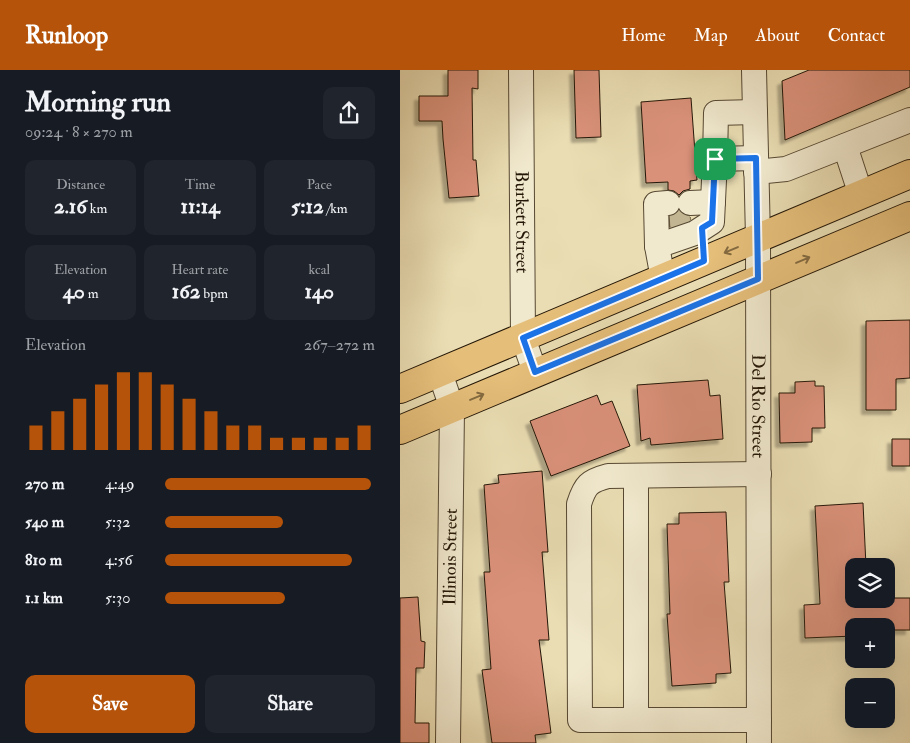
<!DOCTYPE html>
<html lang="en">
<head>
<meta charset="utf-8">
<style>
  body { margin:0; font-family:"IM FELL Double Pica",serif; background:#20242c; color:#f1f3f6; height:100vh; display:flex; flex-direction:column; font-size:19px; white-space:nowrap }
  * { box-sizing:border-box; margin:0 }
  p { font-size:16px; color:#9ea1a6 }
  .icon { flex:none; width:28px; height:28px; fill:none; stroke:currentColor; stroke-width:2; stroke-linecap:round; stroke-linejoin:round }
  .map { position:relative; flex:1; overflow:hidden }
  .panel { display:flex; flex-direction:column; background:#171b24; width:400px }
  .panel>* { flex:none }
  .buttons { position:absolute; left:445px; top:488px; display:grid; gap:10px }
  .buttons a { display:grid; place-items:center; width:50px; height:50px; border-radius:10px; background:#171b24; box-shadow:0 5px 20px #0002; font-size:25px }
  .pin { position:absolute; display:grid; place-items:center; width:42px; height:42px; color:#fff; margin:-21px; border-radius:10px; box-shadow:0 2px 8px #0006 }
  .round { display:grid; place-items:center; flex:none; width:52px; height:52px; border-radius:10px; background:#20242c }
  .head { display:flex; align-items:center; justify-content:space-between; height:85px; padding:0 25px }
  h1 { font-size:28px; font-weight:700; line-height:38px }
  .stats { display:grid; grid-template-columns:repeat(3,1fr); gap:8px; height:85px; padding:5px 25px }
  .stats div { display:grid; align-content:center; border-radius:10px; background:#20242c; text-align:center }
  .stats b { font-size:21px; font-weight:700 }
  .stats small { font-size:14px; font-weight:400 }
  .stats p { font-size:14px }
  .chart { height:140px; padding:10px 25px }
  .chart p { display:flex; justify-content:space-between }
  .chart svg { width:100%; height:90px; margin-top:5px; stroke:#b45309; stroke-width:6 }
  .primary-button { display:flex; gap:10px; margin-top:auto; padding:10px 25px }
  .primary-button a { flex:1; height:58px; border-radius:10px; background:#b45309; color:#fff; font-size:20px; font-weight:700; line-height:58px; text-align:center }
  .primary-button a+a { background:#20242c; color:#f1f3f6 }
  ul { padding:0 25px; list-style:none; font-size:16px }
  li { display:grid; grid-template-columns:80px 60px 1fr; align-items:center; height:38px }
  li i { height:12px; border-radius:6px; background:#b45309 }
  header { display:flex; align-items:center; gap:30px; box-sizing:border-box; height:70px; padding:0 25px; background:#b45309; color:#fff }
  header strong { font-size:24px }
  nav { display:flex; gap:28px; margin-inline-start:auto; font-size:18px }
  main { display:flex; flex:1; min-height:0 }
  .map>svg:first-child { display:block }
</style>
</head>
<body>
<header>
<strong>Runloop</strong>
<nav><a>Home</a><a>Map</a><a>About</a><a>Contact</a></nav>
</header>
<main>
<section class="panel">
<div class="head"><div><h1>Morning run</h1><p>09:24 · 8 × 270 m</p></div><a class="round"><svg class="icon" aria-label="share" viewBox="0 0 24 24"><path d="M12 15V3M7 8l5-5 5 5M5 13v7h14v-7"/></svg></a></div>
<div class="stats">
<div><p>Distance</p><b>2.16<small> km</small></b></div>
<div><p>Time</p><b>11:14</b></div>
<div><p>Pace</p><b>5:12<small> /km</small></b></div>
</div>
<div class="stats">
<div><p>Elevation</p><b>40<small> m</small></b></div>
<div><p>Heart rate</p><b>162<small> bpm</small></b></div>
<div><p>kcal</p><b>140</b></div>
</div>
<div class="chart"><p><span>Elevation</span>267–272 m</p>
<svg viewBox="0 0 160 44" preserveAspectRatio="none"><path d="M5 44V32M15 44V25M25 44V19M35 44V12M45 44V6M55 44V6M65 44V12M75 44V19M85 44V25M95 44V32M105 44V32M115 44V38M125 44V38M135 44V38M145 44V38M155 44V32"/></svg>
</div>
<ul>
<li><b>270 m</b>4:49<i style="width:98%"></i></li>
<li><b>540 m</b>5:32<i style="width:56%"></i></li>
<li><b>810 m</b>4:56<i style="width:89%"></i></li>
<li><b>1.1 km</b>5:30<i style="width:57%"></i></li>
</ul>
<div class="primary-button"><a>Save</a><a>Share</a></div>
</section>
<div class="map">
<svg width="510" height="673" viewBox="0 0 510 673">
  <defs>
    <filter id="shadow"><feDropShadow dx="-4.5" dy="4.5" stdDeviation="1" flood-color="#0004"/></filter>
  </defs>
  <rect width="100%" height="100%" fill="#eaddb3"/>
  <filter id="stains"><feTurbulence type="fractalNoise" baseFrequency=".004" numOctaves="4"/><feColorMatrix values="0 0 0 0 .2 0 0 0 0 .09 0 0 0 0 .02 0 0 0 .5 -.17"/></filter>
  <radialGradient id="worn" r=".72"><stop offset=".6" stop-color="#630" stop-opacity="0"/><stop offset="1" stop-color="#630" stop-opacity=".3"/></radialGradient>
  <path fill="#da917a" stroke="#241707" filter="url(#shadow)" d="M48,0h30v19l-6,-1 1,72h3l3,36 -30,2 -6,-59 -1,-18h-23v-25h29z
    M174,0h25l2,67 -25,1z
    M409,0h101v17l-125,53 -3,-59z
    M291,28l6,82 -7,1v8l-7,2 -4,4 -5,-4 -6,-1v-8l-22,1 -5,-81z
    M279,141l5,4 6,2v3l-20,7v-11z
    M510,250v58l-14,1v31h-30v-89z
    M308,310l2,16 10,-1 3,44 -72,6 -1,-7 -9,3 -4,-56z
    M415,311v5h9l1,42h-13v14l-32,1 -1,-50h16v-11z
    M197,325l4,10 11,-4 18,45 -79,30 -21,-55z
    M492,369h18v27h-18z
    M142,401l6,81h-6l7,88h-10l12,93 -16,2 1,8h-44l-10,-73 9,-1 -7,-97h6l-6,-87 15,-2 -1,-8z
    M463,433l3,63h-12v37l34,-1v-4h22v32h-22v-4h-34v10l-49,2 -1,-33 16,-1 -5,-98z
    M326,442l3,70h-5l7,91 -15,1v9l-44,3 -5,-72h3l-3,-90h12v-11z
    M18,527l3,44 4,1 -1,26h-8l-1,55h14v20h-29v-145z"/>
  <g fill="none" stroke-linecap="round" stroke-linejoin="round">
    <path stroke="#c2b591" stroke-width="24" stroke-dasharray="24 12" stroke-linecap="butt" d="M270,151l20,-1"/>
    <g stroke="#564832" stroke-width="26">
      <g id="minor">
        <path id="s1" d="M121,0l2,268 12,34"/>
        <path id="s2" d="M354,0l4,168 1,505"/>
        <path d="M445,76l16,49"/>
        <path d="M315,89l1,-46 39,-1"/>
        <path d="M356,102l30,-3 124,-49"/>
        <path d="M290,133l23,-1"/>
        <path d="M257,176l-1,-42 12,-1"/>
        <path d="M263,209l-6,-33 38,-13 17,-11 3,-63 41,-1"/>
        <path d="M40,303l12,35 -4,335"/>
        <path d="M359,404l-151,2c-19,5 -23,9 -29,28l1,216h179"/>
        <path d="M236,650v-244"/>
      </g>
    </g>
    <g stroke="#241707" stroke-width="30">
      <path id="major" d="M0,319l510,-215
        M0,360l510,-214"/>
    </g>
    <use href="#minor" stroke="#f1e9ce" stroke-width="24"/>
    <use href="#major" stroke="#e5be7a" stroke-width="28"/>
  </g>
  <defs><path id="oneway-shaft" d="M-6 0H5M1.5-3L5.5 0L1.5 3" fill="none" stroke-width="1.6" stroke-linecap="round" stroke-linejoin="round" transform="scale(1.25)"/></defs>
  <g stroke="#846a40">
    <use href="#oneway-shaft" transform="translate(331 180) rotate(157)"/>
    <use href="#oneway-shaft" transform="translate(403 190) rotate(-23)"/>
    <use href="#oneway-shaft" transform="translate(77 327) rotate(-23)"/>
  </g>
  <g fill="none" stroke-linecap="round" stroke-linejoin="round">
    <g stroke="#fff" stroke-width="10">
      <path id="route" d="M356,88l2,121 -223,93 -12,-34 181,-77 -2,-33 10,-6 3,-63z"/>
    </g>
    <use href="#route" stroke="#1a73e8" stroke-width="6"/>
  </g>
  <g text-anchor="middle" stroke-width="4.5" stroke-linejoin="round" paint-order="stroke">
    <g font-size="18" fill="#241707" stroke="#f1e9ce">
      <text dy="6" stroke="none"><textPath href="#s1" startOffset="152">Burkett Street</textPath></text>
      <text dy="6" stroke="none"><textPath href="#s2" startOffset="336">Del Rio Street</textPath></text>
      <text transform="translate(50 487) rotate(-89)" y="6">Illinois Street</text>
    </g>
  </g>
  <rect width="100%" height="100%" filter="url(#stains)"/>
  <rect width="100%" height="100%" fill="url(#worn)"/>
</svg>
<div class="buttons">
<a><svg class="icon" aria-label="layers" viewBox="0 0 24 24"><path d="M12 4l9 5-9 5-9-5zM3 14l9 5 9-5"/></svg></a>
<a>+</a>
<a>−</a>
</div>
<div class="pin" style="left:315px;top:89px;background:#1e9e55"><svg class="icon" aria-label="arrive" viewBox="0 0 24 24"><path d="M6 21V4h12l-3 4 3 4H6"/></svg></div>
</div>
</main>
</body>
</html>
